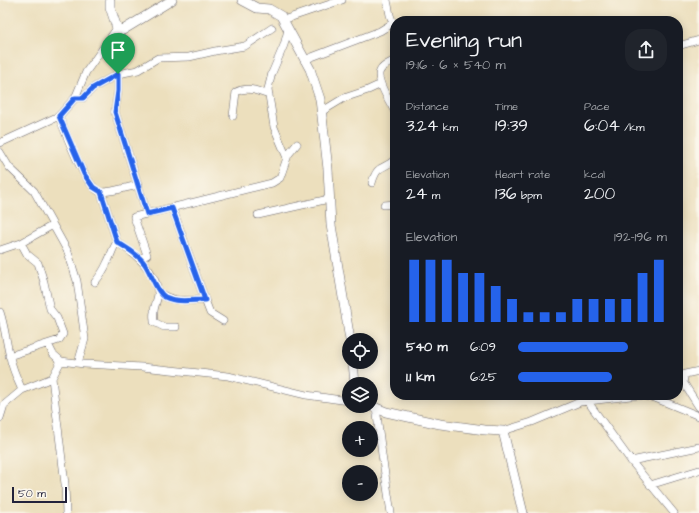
<!DOCTYPE html>
<html lang="en">
<head>
<meta charset="utf-8">
<style>
  body { margin:0; font-family:"Architects Daughter",sans-serif; background:#20242c; color:#f1f3f6; height:100vh; display:flex; flex-direction:column; font-size:15px; white-space:nowrap }
  * { box-sizing:border-box; margin:0 }
  p { font-size:13px; color:#9ea1a6 }
  .icon { flex:none; width:22px; height:22px; fill:none; stroke:currentColor; stroke-width:2; stroke-linecap:round; stroke-linejoin:round }
  .map { position:relative; flex:1; overflow:hidden }
  .drawer { position:absolute; left:390px; top:16px; width:293px; height:384px; display:flex; flex-direction:column; background:#171b24; border-radius:16px; box-shadow:0 2px 10px #0003 }
  .drawer>* { flex:none }
  .controls { position:absolute; left:342px; top:333px; display:grid; gap:8px }
  .controls a { display:grid; place-items:center; width:36px; height:36px; border-radius:50%; background:#171b24; box-shadow:0 2px 10px #0003; font-size:20px }
  .scale { position:absolute; left:12px; bottom:10px; width:55px; box-sizing:border-box; padding-left:4px; border:2px solid #22223b; border-top:0; font-size:11px; line-height:14px; white-space:nowrap; color:#22223b; -webkit-text-stroke:3px #fbf7ec; paint-order:stroke }
  .pin { position:absolute; display:grid; place-items:center; width:34px; height:34px; color:#fff; margin:-41px -17px; border-radius:50% 50% 50% 0; rotate:-45deg; box-shadow:0 0 4px #0007 }
  .pin .icon { rotate:45deg }
  .round { display:grid; place-items:center; flex:none; width:42px; height:42px; border-radius:16px; background:#20242c }
  .head { display:flex; align-items:center; justify-content:space-between; height:68px; padding:0 16px }
  h1 { font-size:22px; font-weight:600; line-height:30px }
  .metrics { display:grid; grid-template-columns:repeat(3,1fr); gap:6px; height:68px; padding:4px 16px }
  .metrics div { display:grid; align-content:center }
  .metrics b { font-size:17px; font-weight:600 }
  .metrics small { font-size:11px; font-weight:400 }
  .metrics p { font-size:11px }
  .chart { height:112px; padding:8px 16px }
  .chart p { display:flex; justify-content:space-between }
  .chart svg { width:100%; height:72px; margin-top:4px; stroke:#2563eb; stroke-width:6 }
  ul { padding:0 16px; list-style:none; font-size:13px }
  li { display:grid; grid-template-columns:64px 48px 1fr; align-items:center; height:30px }
  li i { height:10px; border-radius:5px; background:#2563eb }
  .map>svg:first-child { display:block }
</style>
</head>
<body>
<div class="map">
<svg width="699" height="513" viewBox="0 0 699 513">
  <rect width="100%" height="100%" fill="#fbf7ec"/>
  <filter id="ink" filterUnits="userSpaceOnUse"><feTurbulence type="fractalNoise" baseFrequency=".025" numOctaves="2"/><feDisplacementMap in="SourceGraphic" scale="8" xChannelSelector="R" yChannelSelector="G"/><feConvolveMatrix kernelMatrix="1 2 1 2 8 2 1 2 1" color-interpolation-filters="sRGB"/></filter>
  <filter id="wash" filterUnits="userSpaceOnUse"><feTurbulence type="fractalNoise" baseFrequency=".012" numOctaves="4" result="noise"/><feDisplacementMap in="SourceGraphic" scale="16" xChannelSelector="R" yChannelSelector="G"/><feGaussianBlur stdDeviation="0.9" result="paint"/><feColorMatrix in="noise" values="0 0 0 0 0 0 0 0 0 0 0 0 0 0 0 0 0 1.4 0 .05"/><feComposite in="paint" operator="in"/></filter>
  <g filter="url(#wash)">
    <rect width="100%" height="100%" fill="#ecdfbd"/>
  </g>
  <g filter="url(#ink)">
    <g fill="none" stroke-linecap="round" stroke-linejoin="round">
      <g stroke="#696468" stroke-width="8">
        <path id="minor" d="M387,0l3,15 5,14
          M283,20l59,-20
          M678,46l21,-6
          M304,60l76,-29 13,-8
          M395,60c-5,3 -12,5 -15,11 -5,8 11,33 15,41
          M118,74v17l-3,21 32,102
          M75,98h8l10,-10 25,-14 20,-4 20,-12 31,-1 26,-6 30,-5 27,-18
          M321,112l23,-14 24,-8 13,-6
          M59,116c6,15 27,75 43,76 11,0 26,-5 37,-7
          M233,116l3,-24c11,-6 22,-1 33,3
          M0,143l59,-27 16,-18 11,-26 31,-44
          M0,152l9,15 25,24 34,61 9,29 8,58 -7,24
          M287,158l-13,-31 -6,-38 4,-16 12,-28 4,-15
          M372,183c6,-21 12,-12 23,-24
          M101,192l16,50c18,12 37,26 41,49 1,7 -4,14 -4,21 -1,3 0,7 0,10l10,5h12
          M384,205l11,-1
          M172,207l33,93
          M258,215l71,-16
          M21,243l32,-18
          M0,250l21,-7 6,11 11,9 6,19 6,27 7,9 6,16 -4,6 -50,16
          M140,259l7,-4 -13,-38 138,-34 8,-5 8,-23 9,-11
          M95,282c5,-6 9,-12 12,-19 4,-7 5,-14 10,-21
          M158,292c14,11 30,8 47,8l5,13 13,8
          M0,312c5,15 6,30 10,45 2,11 7,22 12,33
          M48,344l5,10 8,7
          M699,371l-14,3 -2,8 16,25
          M52,378l13,106 1,29
          M583,395l48,66 43,52
          M640,395l15,3 44,18
          M376,407l6,48 9,58
          M0,418l4,-13 18,-15 30,-12 9,-17 23,3 58,3 86,9 78,19 43,6
          M503,431l29,-9 48,-20 59,-7
          M631,461l68,-14
          M650,485l49,-15"/>
      </g>
      <g stroke="#696468" stroke-width="10">
        <path id="tertiary" d="M110,0v7l7,21 6,2 49,-30
          M242,0l15,8 12,1 12,7 29,53 10,30 8,70 3,56 19,115
          M353,362l2,22
          M371,406l15,6 54,12 45,6 18,1 20,82"/>
      </g>
      <use href="#minor" stroke="#fff" stroke-width="7"/>
      <use href="#tertiary" stroke="#fff" stroke-width="9"/>
    </g>
  </g>
  <g fill="none" stroke-linecap="round" stroke-linejoin="round" filter="url(#ink)">
    <g stroke="#fff" stroke-width="8">
      <path id="route" d="M118,74v17l-3,21 32,102 25,-6 33,92c-13,0 -28,3 -40,-3 -9,-5 -14,-25 -21,-34 -6,-9 -18,-15 -27,-21l-16,-50 -8,-5 -9,-13 -25,-58 16,-18h8l10,-10z"/>
    </g>
    <use href="#route" stroke="#2563eb" stroke-width="5"/>
  </g>
</svg>
<div class="controls">
<a><svg class="icon" aria-label="locate" viewBox="0 0 24 24"><circle cx="12" cy="12" r="6"/><path d="M12 2v4M12 18v4M2 12h4M18 12h4"/></svg></a>
<a><svg class="icon" aria-label="layers" viewBox="0 0 24 24"><path d="M12 4l9 5-9 5-9-5zM3 14l9 5 9-5"/></svg></a>
<a>+</a>
<a>−</a>
</div>
<div class="scale">50 m</div>
<div class="pin" style="left:118px;top:74px;background:#1e9e55"><svg class="icon" aria-label="arrive" viewBox="0 0 24 24"><path d="M6 21V4h12l-3 4 3 4H6"/></svg></div>
<section class="drawer">
<div class="head"><div><h1>Evening run</h1><p>19:16 · 6 × 540 m</p></div><a class="round"><svg class="icon" aria-label="share" viewBox="0 0 24 24"><path d="M12 15V3M7 8l5-5 5 5M5 13v7h14v-7"/></svg></a></div>
<div class="metrics">
<div><p>Distance</p><b>3.24<small> km</small></b></div>
<div><p>Time</p><b>19:39</b></div>
<div><p>Pace</p><b>6:04<small> /km</small></b></div>
</div>
<div class="metrics">
<div><p>Elevation</p><b>24<small> m</small></b></div>
<div><p>Heart rate</p><b>136<small> bpm</small></b></div>
<div><p>kcal</p><b>200</b></div>
</div>
<div class="chart"><p><span>Elevation</span>192–196 m</p>
<svg viewBox="0 0 160 44" preserveAspectRatio="none"><path d="M5 44V6M15 44V6M25 44V6M35 44V14M45 44V14M55 44V22M65 44V30M75 44V38M85 44V38M95 44V38M105 44V30M115 44V30M125 44V30M135 44V30M145 44V14M155 44V6"/></svg>
</div>
<ul>
<li><b>540 m</b>6:09<i style="width:74%"></i></li>
<li><b>1.1 km</b>6:25<i style="width:63%"></i></li>
</ul>
</section>
</div>
</body>
</html>
